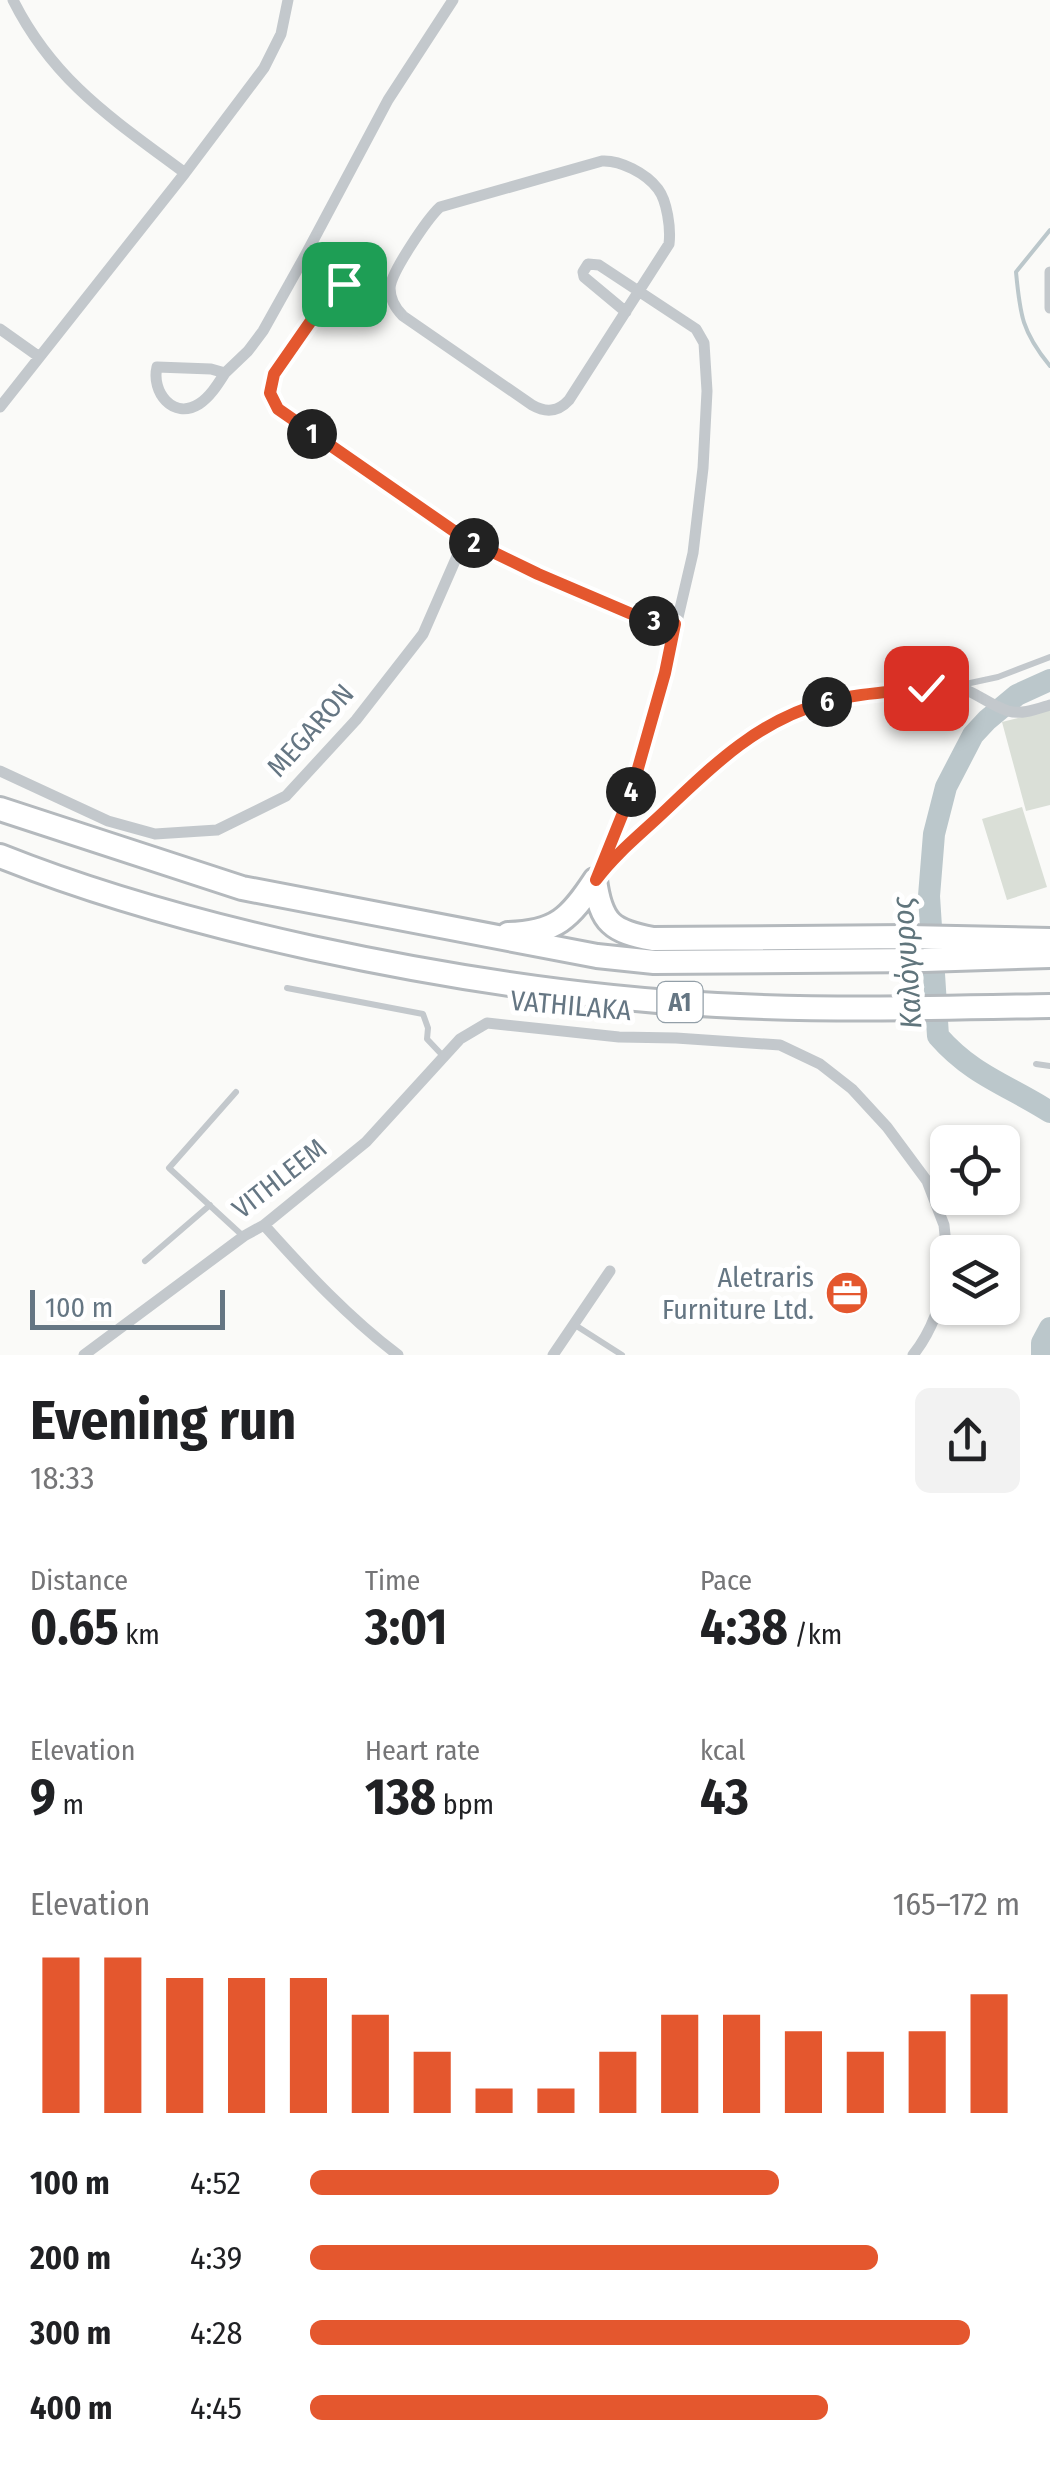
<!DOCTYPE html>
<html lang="en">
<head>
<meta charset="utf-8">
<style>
  body { margin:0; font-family:"Fira Sans Condensed",sans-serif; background:#f2f2f2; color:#202124; height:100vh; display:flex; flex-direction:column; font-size:38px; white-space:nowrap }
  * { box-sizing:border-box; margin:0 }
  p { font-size:32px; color:#757577 }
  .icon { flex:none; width:55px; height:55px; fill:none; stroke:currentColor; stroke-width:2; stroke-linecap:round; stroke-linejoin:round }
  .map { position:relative; height:1355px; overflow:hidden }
  .sheet { display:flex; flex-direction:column; background:#fff; flex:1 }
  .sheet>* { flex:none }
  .buttons { position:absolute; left:930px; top:1125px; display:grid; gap:20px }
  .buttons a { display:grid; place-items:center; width:90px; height:90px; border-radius:15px; background:#fff; box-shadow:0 2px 8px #0004; font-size:50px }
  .scale { position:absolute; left:30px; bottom:25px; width:195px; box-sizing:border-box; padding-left:10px; border:5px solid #657683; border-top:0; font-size:28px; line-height:35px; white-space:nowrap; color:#657683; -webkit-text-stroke:8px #fff; paint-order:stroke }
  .pin { position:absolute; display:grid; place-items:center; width:85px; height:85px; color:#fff; margin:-42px; border-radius:20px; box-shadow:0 5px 15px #0006 }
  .km { position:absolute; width:50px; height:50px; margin:-25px; border-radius:50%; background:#222; color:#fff; font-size:28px; line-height:50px; text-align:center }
  .round { display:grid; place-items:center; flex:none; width:105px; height:105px; border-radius:15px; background:#f2f2f2 }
  .summary { display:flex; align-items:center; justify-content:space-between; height:170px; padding:0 30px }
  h1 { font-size:55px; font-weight:700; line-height:75px }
  .metrics { display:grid; grid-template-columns:repeat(3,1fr); gap:15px; height:170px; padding:10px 30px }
  .metrics div { display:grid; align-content:center }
  .metrics b { font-size:50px; font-weight:700 }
  .metrics small { font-size:28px; font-weight:400 }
  .metrics p { font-size:28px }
  .chart { height:280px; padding:20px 30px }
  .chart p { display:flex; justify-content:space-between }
  .chart svg { width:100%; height:180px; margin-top:10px; stroke:#e4572e; stroke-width:6 }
  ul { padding:0 30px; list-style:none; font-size:32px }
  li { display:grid; grid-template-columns:160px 120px 1fr; align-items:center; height:75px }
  li i { height:25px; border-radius:12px; background:#e4572e }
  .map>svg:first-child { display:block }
</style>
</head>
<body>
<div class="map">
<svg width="1050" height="1355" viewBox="0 0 1050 1355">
  <rect width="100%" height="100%" fill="#fafaf8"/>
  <path fill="#dadfd7" d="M1050,710v95l-24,6 -24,-89z
    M1022,807l25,80 -40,13 -25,-81z"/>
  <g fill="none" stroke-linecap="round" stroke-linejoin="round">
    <path stroke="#bbc7cb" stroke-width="4" d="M1050,230l-34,42c4,43 6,60 34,94"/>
    <path stroke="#bbc7cb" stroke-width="22" d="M1050,680l-33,15 -30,25 -14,15 -27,52 -12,47 -5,62 9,140c35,40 70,49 112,76
      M1042,1355v-12l8,-15"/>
    <g stroke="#b4b9bd" stroke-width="28">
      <path id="highway" d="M0,809l242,79 355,68 57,6 270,-2 126,-4
        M0,856c100,40 207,69 312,92 134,29 268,50 405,57 111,6 222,3 333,1
        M595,880c6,44 17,51 58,59l254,-2 143,3
        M508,934c48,-1 62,-16 87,-54"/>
    </g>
    <path stroke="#c3c8cc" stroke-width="6" d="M961,685l37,-8 52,-20
      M287,988l136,26 5,14 -1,11 17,18
      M1036,1064l14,2
      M236,1092l-67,76 74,68
      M145,1261l65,-56
      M575,1325l47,30"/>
    <path stroke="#c3c8cc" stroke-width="11" d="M13,0c41,82 101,120 172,173
      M602,161c18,-1 44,12 56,28 9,12 13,39 11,55l-100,156c-11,12 -23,13 -37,5l-129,-89c-8,-8 -13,-16 -13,-28 1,-16 38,-70 50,-81z
      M316 273a16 16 0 1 1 32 0a16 16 0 1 1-32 0Z
      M1050,272v36
      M319,284c0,10 -1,22 -5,32 -13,30 -60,59 -36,93l187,129 73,36 103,44 34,6
      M313,318l18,-14 10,-18
      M0,329l38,27
      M157,367l54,2 14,4c-7,11 -15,24 -26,31 -26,16 -48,-12 -42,-37z
      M225,373l23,-22 15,-20 43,-77 82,-154 65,-100
      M0,407l185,-234 79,-105 17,-34 7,-34
      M0,771l108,50 47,13 62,-4 69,-34 70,-76 67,-86 42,-96
      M604,869l8,-10 110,-102 46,-32 19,-10 53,-16 106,-14c24,1 40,19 62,26 14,4 29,-2 42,-6
      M595,880l36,-87 34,-120 28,-120 10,-85 4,-77 -3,-48 -8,-14 -97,-64 -11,-1 -5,8 1,5 42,35
      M264,1225c42,47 84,92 134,130
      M84,1355l160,-119 20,-11 102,-83 94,-103 27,-16 132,14 57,1 104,7 40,19 32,25 35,38 40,54 17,44 4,39
      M553,1355l57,-84
      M913,1355c20,-25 28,-53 35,-84"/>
    <use href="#highway" stroke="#fff" stroke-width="22"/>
  </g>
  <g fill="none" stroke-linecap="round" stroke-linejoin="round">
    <g stroke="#fff" stroke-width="20">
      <path id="route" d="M344,284l-13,20 -18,14 -39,56 -4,19 8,16 186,129 74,36 103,44 34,6 -10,49 -34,120 -35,87c20,-27 46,-47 71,-71 48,-46 93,-89 159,-107 32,-9 67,-10 100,-14"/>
    </g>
    <use href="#route" stroke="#e4572e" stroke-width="12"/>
  </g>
  <defs>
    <g id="office-disc" transform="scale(2.25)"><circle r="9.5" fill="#e4572e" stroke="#fff"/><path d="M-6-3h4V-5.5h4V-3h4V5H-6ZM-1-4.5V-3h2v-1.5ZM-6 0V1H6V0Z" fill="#fff"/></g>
  </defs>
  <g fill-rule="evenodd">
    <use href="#office-disc" x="847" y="1293"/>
  </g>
  <g text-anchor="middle" stroke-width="10" stroke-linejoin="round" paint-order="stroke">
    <rect fill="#fff" stroke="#939fa8" stroke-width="2.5" x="657.5" y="982" width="45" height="40" rx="8"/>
    <g font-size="25" font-weight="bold" fill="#657683">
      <text x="680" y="1011">A1</text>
    </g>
    <g font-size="28" fill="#657683" stroke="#fff">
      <text transform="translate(310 730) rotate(-48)" y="10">MEGARON</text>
      <text transform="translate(571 1005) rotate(5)" y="10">VATHILAKA</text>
      <text transform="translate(279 1178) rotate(-38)" y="10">VITHLEEM</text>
    </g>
    <g font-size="28" fill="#657683" stroke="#fff" text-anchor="end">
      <text x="814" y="1287">Aletraris<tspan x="814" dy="32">Furniture Ltd.</tspan></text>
    </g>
    <g font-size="30" font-style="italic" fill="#60757c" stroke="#fff">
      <text transform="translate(907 963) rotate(-94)" y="10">Καλόγυρος</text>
    </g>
  </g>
</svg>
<div class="buttons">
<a><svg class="icon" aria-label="locate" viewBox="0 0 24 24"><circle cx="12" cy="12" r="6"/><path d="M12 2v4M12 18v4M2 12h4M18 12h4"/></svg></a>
<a><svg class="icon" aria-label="layers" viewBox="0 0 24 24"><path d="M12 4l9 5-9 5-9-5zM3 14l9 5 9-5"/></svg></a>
</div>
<div class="scale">100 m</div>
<div class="pin" style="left:344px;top:284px;background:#1e9e55"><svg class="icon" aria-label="arrive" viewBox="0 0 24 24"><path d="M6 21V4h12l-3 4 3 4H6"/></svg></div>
<div class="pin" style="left:926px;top:688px;background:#d93025"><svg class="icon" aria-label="check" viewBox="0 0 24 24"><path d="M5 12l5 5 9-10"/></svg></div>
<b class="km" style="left:312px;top:434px">1</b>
<b class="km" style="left:474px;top:543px">2</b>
<b class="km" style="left:654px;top:621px">3</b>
<b class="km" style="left:631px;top:792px">4</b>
<b class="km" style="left:827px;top:702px">6</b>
</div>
<section class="sheet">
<div class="summary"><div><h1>Evening run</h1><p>18:33</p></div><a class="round"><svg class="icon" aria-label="share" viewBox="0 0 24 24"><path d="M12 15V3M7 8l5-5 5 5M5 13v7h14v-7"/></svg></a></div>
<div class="metrics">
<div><p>Distance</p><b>0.65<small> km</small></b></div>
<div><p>Time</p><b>3:01</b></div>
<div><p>Pace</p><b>4:38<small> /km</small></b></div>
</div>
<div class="metrics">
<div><p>Elevation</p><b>9<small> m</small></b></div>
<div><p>Heart rate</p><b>138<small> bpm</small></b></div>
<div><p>kcal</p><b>43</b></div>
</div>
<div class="chart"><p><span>Elevation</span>165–172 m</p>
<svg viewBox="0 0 160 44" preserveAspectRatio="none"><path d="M5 44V6M15 44V6M25 44V11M35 44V11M45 44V11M55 44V20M65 44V29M75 44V38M85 44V38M95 44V29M105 44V20M115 44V20M125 44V24M135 44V29M145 44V24M155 44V15"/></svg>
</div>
<ul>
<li><b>100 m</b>4:52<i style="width:66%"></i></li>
<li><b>200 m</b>4:39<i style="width:80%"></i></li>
<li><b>300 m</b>4:28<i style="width:93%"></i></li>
<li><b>400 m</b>4:45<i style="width:73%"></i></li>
</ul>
</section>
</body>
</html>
